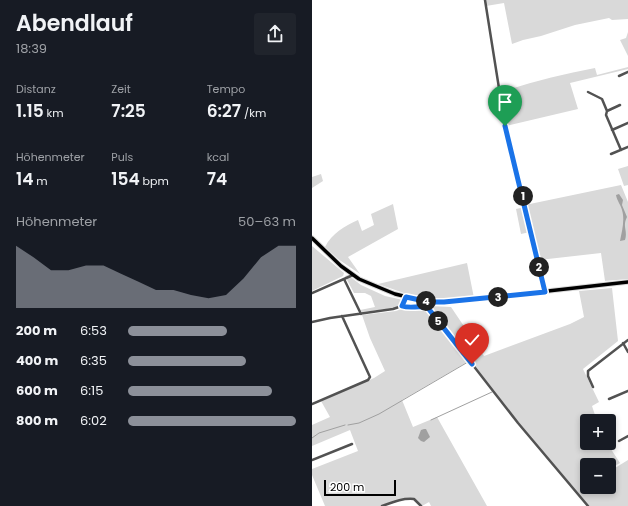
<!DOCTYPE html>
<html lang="de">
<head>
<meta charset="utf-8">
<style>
  body { margin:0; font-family:Poppins,sans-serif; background:#20242c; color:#f1f3f6; height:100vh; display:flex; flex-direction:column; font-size:15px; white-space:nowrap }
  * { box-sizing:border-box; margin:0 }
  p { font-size:13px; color:#9ea1a6 }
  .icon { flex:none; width:22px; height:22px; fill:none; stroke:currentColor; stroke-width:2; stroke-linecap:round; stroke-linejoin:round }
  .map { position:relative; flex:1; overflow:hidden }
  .sheet { display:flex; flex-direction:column; background:#171b24; width:312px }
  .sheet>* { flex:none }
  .tools { position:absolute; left:268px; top:414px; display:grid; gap:8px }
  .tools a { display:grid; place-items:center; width:36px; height:36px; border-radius:4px; background:#171b24; box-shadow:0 2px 6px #0003; font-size:20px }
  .scale { position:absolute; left:12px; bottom:10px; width:72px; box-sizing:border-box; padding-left:4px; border:2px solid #000; border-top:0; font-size:11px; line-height:14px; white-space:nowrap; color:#000; -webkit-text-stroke:3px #fff; paint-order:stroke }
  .pin { position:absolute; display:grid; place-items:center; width:34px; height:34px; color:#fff; margin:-41px -17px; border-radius:50% 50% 50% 0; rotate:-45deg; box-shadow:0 0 4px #0007 }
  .pin .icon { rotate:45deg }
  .km { position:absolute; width:20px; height:20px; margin:-10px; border-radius:50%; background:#222; color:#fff; font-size:11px; line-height:20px; text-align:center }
  .round { display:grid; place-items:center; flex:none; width:42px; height:42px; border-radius:4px; background:#20242c }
  .head { display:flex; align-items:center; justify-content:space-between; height:68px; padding:0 16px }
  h1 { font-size:22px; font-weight:600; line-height:30px }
  .stats { display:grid; grid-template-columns:repeat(3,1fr); gap:6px; height:68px; padding:4px 16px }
  .stats div { display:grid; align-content:center }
  .stats b { font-size:17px; font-weight:600 }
  .stats small { font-size:11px; font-weight:400 }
  .stats p { font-size:11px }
  .chart { height:112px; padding:8px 16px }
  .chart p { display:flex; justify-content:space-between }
  .chart svg { width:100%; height:72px; margin-top:4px; fill:#8c9099; opacity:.7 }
  ul { padding:0 16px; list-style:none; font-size:13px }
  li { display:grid; grid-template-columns:64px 48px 1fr; align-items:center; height:30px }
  li i { height:10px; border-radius:5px; background:#8c9099 }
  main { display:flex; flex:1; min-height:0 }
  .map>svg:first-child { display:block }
</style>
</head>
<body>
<main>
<section class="sheet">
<div class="head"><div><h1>Abendlauf</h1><p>18:39</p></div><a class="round"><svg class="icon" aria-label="share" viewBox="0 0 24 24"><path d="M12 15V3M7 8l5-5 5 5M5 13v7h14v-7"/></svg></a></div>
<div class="stats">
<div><p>Distanz</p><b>1.15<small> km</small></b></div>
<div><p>Zeit</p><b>7:25</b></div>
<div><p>Tempo</p><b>6:27<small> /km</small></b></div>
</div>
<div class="stats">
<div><p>Höhenmeter</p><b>14<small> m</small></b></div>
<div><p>Puls</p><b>154<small> bpm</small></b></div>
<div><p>kcal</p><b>74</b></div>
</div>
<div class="chart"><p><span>Höhenmeter</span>50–63 m</p>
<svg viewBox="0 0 160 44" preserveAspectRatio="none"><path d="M0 44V6L10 13L20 21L30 21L40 18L50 18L60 23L70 28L80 33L90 33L100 36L110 38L120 36L130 26L140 13L150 6L160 6V44z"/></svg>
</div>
<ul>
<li><b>200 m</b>6:53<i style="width:59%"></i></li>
<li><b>400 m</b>6:35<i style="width:70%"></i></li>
<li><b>600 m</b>6:15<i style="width:86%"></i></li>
<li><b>800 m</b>6:02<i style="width:100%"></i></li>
</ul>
</section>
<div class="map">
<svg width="316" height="506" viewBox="0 0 316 506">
  <rect width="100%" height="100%" fill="#fff"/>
  <path fill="#d9d9d9" d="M173,0h143v19l-16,1 -3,-2 -34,7 -34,11 -18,4 -11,4 -8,-41 -18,3z
    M316,32v24l-8,-16 6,-2z
    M316,67v2l-58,14 8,26 -72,17 -5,-34c31,-10 62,-18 94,-24l2,7z
    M316,166v19l-4,1 -6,-17z
    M9,174l2,7 -11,7v-11z
    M309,185l7,17v77l-23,2 -4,-28 -62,7 -14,-55z
    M81,204l5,25 -50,28 12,17 -22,-15 -13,-12c7,-14 20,-21 33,-27l4,11 12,-6 -3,-11z
    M213,207l5,25 -9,2 -5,-25z
    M0,246l32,27 -1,3 -31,15z
    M155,263l7,35 -29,2 -24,-1 -43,-15z
    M36,275l13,10 24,11 18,4 -2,5 -7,3 -32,4 -2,-2 15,-3 -4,-11 -6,-3h-11l-9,-17z
    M300,288l6,53 -35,28 16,33 -7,4 5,15h-10v22h20l13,20 -11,6v-4h-22v22h22v-17l1,1 18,-11v46h-39l-70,-83 -50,-62 -67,39 11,27 24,-10 50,89h-56l-2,-4 -7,4 -7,-7 -7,-1 -11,2 -16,6h-56l-13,-31v-6l46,-18 -8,-21 -38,16v-21l18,-8 -9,-16 53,-23 11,-7 -15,-33 -8,-23 34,-4 8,-3h16l11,5 -1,-7 21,1 33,49 86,-32 14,-7 -5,-26z"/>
  <path fill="#a0a0a0" d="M307,194l4,6 -1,5 5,12c-5,10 1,13 -2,23l-5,1c2,-10 5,-21 2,-31 -1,-5 -5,-9 -6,-15z
    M112,429h2l4,8 -6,5 -3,-1 -3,-3 3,-8z"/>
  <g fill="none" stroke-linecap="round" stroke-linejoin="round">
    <path stroke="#a0a0a0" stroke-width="1" d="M119,420l61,-28
      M36,425l11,-2 20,-9 89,-52
      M0,438l7,-5 26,-8"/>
    <g stroke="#dbdbdb" stroke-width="5.5">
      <path id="primary" d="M0,238l29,28 18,13 36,15 34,8 31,-1 168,-19"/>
    </g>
    <path stroke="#525252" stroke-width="2.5" d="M173,0l20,126 39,165
      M307,76l9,-4
      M276,92l14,7 5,12
      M308,105l-13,6 -1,4 15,35
      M300,130l16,-7
      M299,154l17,-7
      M32,279l17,35
      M0,293l41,-18
      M90,306c10,4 19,-2 28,4l88,113 70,83
      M0,322l18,-4 63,-9 9,-3 4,-9
      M311,343l5,9
      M281,387l-5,-11v-5l40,-31
      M297,399l19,-8
      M0,404l56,-24 2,-3 -28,-61
      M307,441l9,-5
      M0,460l40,-16
      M70,506c11,-4 20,-8 32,-7l7,7"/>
    <use href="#primary" stroke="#000" stroke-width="3.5"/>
  </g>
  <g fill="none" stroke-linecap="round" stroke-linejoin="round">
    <g stroke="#fff" stroke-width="8">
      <path id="route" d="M160,364l-44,-56c-9,-3 -17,1 -26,-2l4,-9 23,5h15l101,-10 -40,-166"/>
    </g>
    <use href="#route" stroke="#1a73e8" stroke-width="5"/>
  </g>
</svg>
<div class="tools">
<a>+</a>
<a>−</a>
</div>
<div class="scale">200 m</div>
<div class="pin" style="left:193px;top:126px;background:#1e9e55"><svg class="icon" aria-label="arrive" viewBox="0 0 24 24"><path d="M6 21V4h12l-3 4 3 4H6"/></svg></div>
<div class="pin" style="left:160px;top:364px;background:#d93025"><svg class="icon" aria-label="check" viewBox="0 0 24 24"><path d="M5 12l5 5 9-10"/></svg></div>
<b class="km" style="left:211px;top:196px">1</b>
<b class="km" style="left:227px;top:267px">2</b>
<b class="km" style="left:186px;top:297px">3</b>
<b class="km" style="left:114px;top:301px">4</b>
<b class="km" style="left:126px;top:321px">5</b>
</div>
</main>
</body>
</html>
